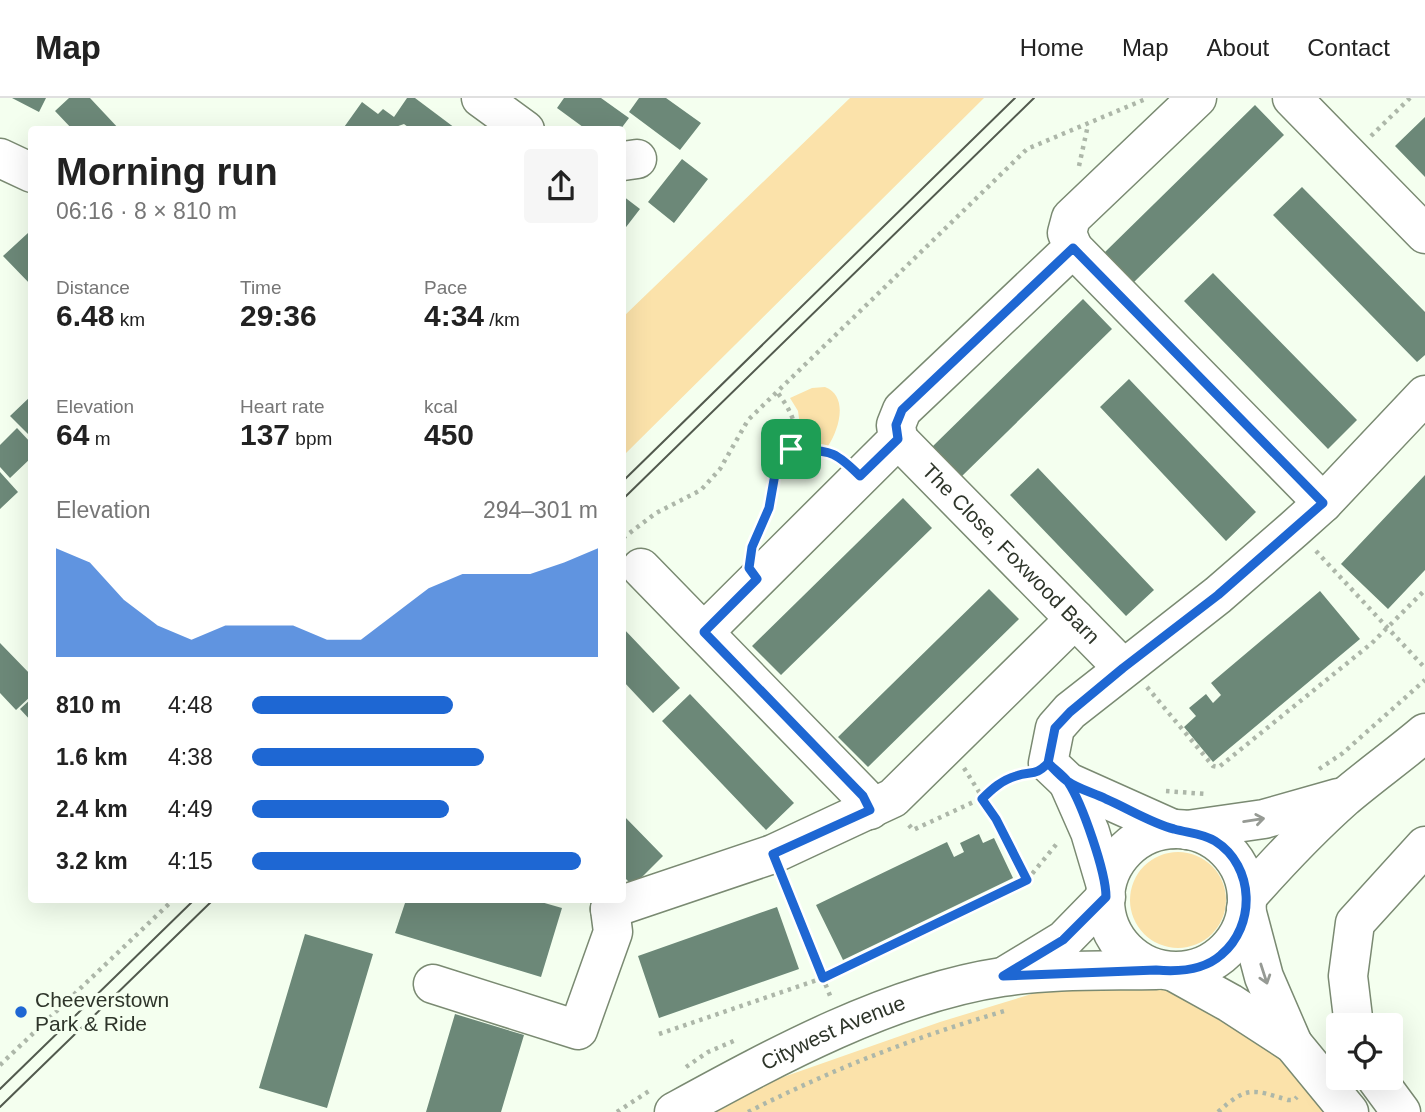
<!DOCTYPE html>
<html lang="en">
<head>
<meta charset="utf-8">
<style>
  body { margin:0; font-family:Helvetica,sans-serif; background:#f6f6f6; color:#222; height:100vh; display:flex; flex-direction:column; font-size:26px; white-space:nowrap }
  * { box-sizing:border-box; margin:0 }
  p { font-size:23px; color:#767676 }
  .icon { flex:none; width:38px; height:38px; fill:none; stroke:currentColor; stroke-width:2; stroke-linecap:round; stroke-linejoin:round }
  .map { position:relative; flex:1; overflow:hidden }
  .panel { position:absolute; left:28px; top:28px; width:598px; height:777px; display:flex; flex-direction:column; background:#fff; border-radius:7px; box-shadow:0 7px 28px #0002 }
  .panel>* { flex:none }
  .tools { position:absolute; left:1326px; top:915px; display:grid; gap:14px }
  .tools a { display:grid; place-items:center; width:77px; height:77px; border-radius:7px; background:#fff; box-shadow:0 7px 28px #0002; font-size:35px }
  .pin { position:absolute; display:grid; place-items:center; width:60px; height:60px; color:#fff; margin:-30px; border-radius:14px; box-shadow:0 4px 10px #0006 }
  .round { display:grid; place-items:center; flex:none; width:74px; height:74px; border-radius:7px; background:#f6f6f6 }
  .headline { display:flex; align-items:center; justify-content:space-between; height:119px; padding:0 28px }
  h1 { font-size:38px; font-weight:600; line-height:52px }
  .figures { display:grid; grid-template-columns:repeat(3,1fr); gap:10px; height:119px; padding:7px 28px }
  .figures div { display:grid; align-content:center }
  .figures b { font-size:30px; font-weight:600 }
  .figures small { font-size:19px; font-weight:400 }
  .figures p { font-size:19px }
  .chart { height:196px; padding:14px 28px }
  .chart p { display:flex; justify-content:space-between }
  .chart svg { width:100%; height:126px; margin-top:7px; fill:#1e67d3; opacity:.7 }
  ul { padding:0 28px; list-style:none; font-size:23px }
  li { display:grid; grid-template-columns:112px 84px 1fr; align-items:center; height:52px }
  li i { height:18px; border-radius:9px; background:#1e67d3 }
  header { display:flex; align-items:center; gap:42px; box-sizing:border-box; height:98px; padding:0 35px; background:#fff; border-bottom:2px solid #e0e0e0 }
  header strong { font-size:33px }
  nav { display:flex; gap:38px; margin-inline-start:auto; font-size:24px }
  .map>svg:first-child { display:block }
</style>
</head>
<body>
<header>
<strong>Map</strong>
<nav><a>Home</a><a>Map</a><a>About</a><a>Contact</a></nav>
</header>
<div class="map">
<svg width="1425" height="1014" viewBox="0 0 1425 1014">
  <rect width="100%" height="100%" fill="#f4ffef"/>
  <path fill="#fbe2aa" d="M850,0h134l-361,358v-139z
    M825,289c24,9 14,43 3,59l-15,-1 -11,-5 -4,-29 -8,-13 22,-10z
    M1130 802a48 48 0 1 1 96 0a48 48 0 1 1-96 0Z
    M1071,884l54,2 55,8 100,65 45,55h-614l30,-20 199,-70z"/>
  <path fill="#6c8878" d="M12,0h34l-7,14z
    M69,0h21l30,32h-47l-18,-19z
    M407,0h8l40,30 -43,2 -8,-6 -17,6h-45l20,-28 16,12 5,-5 11,8z
    M564,0h37l28,20 -9,12h-33l-30,-22z
    M639,0h27l35,25 -21,27 -51,-38z
    M1255,7l29,30 -151,148 -29,-30z
    M1425,19v60l-30,-31z
    M682,61l26,20 -34,44 -26,-21z
    M1302,89l123,125v43l-8,7 -144,-147z
    M623,98l17,13 -17,22z
    M28,135l4,3v50l-29,-30z
    M1213,175l144,147 -29,29 -144,-148z
    M1083,201l29,30 -151,148 -29,-30z
    M1129,281l127,133 -30,29 -126,-134z
    M32,297v43l-22,-22z
    M17,330l15,16v13l-22,21 -10,-11v-22z
    M1038,370l116,122 -28,26 -116,-121z
    M0,374l18,20 -18,17z
    M1425,377v95l-37,39 -47,-45z
    M903,400l29,30 -151,147 -29,-29z
    M989,491l30,30 -151,148 -30,-30z
    M1320,493l40,48 -147,123 -29,-35 12,-11 -7,-8 17,-14 7,9 8,-8 -10,-12z
    M623,530l57,60 -27,25 -30,-32z
    M0,545l32,33v19l-16,15 -16,-17z
    M690,596l104,109 -28,27 -104,-109z
    M32,600v24l-12,-13z
    M623,717l40,41 -30,30 -10,-10z
    M979,736l4,9 11,-5 19,40 -170,82 -27,-55 131,-63 7,15 10,-5 -4,-9z
    M406,802h128l28,8 -21,69 -146,-44z
    M777,809l22,62 -140,49 -21,-62z
    M305,836l68,20 -46,154 -68,-20z
    M455,916l69,21 -23,77h-75z"/>
  <g fill="none" stroke-linecap="round" stroke-linejoin="round">
    <g stroke="#7a8a72" stroke-width="41">
      <g id="minor">
        <path d="M481,0l44,32"/>
        <path d="M1292,0l133,136"/>
        <path d="M0,60l32,15"/>
        <path d="M623,63l14,-2"/>
        <path d="M1073,150l250,255"/>
        <path id="s1" d="M898,341l225,229"/>
        <path d="M641,470l222,228 7,14"/>
        <path d="M704,534l194,-193 -2,-14 6,-15 171,-162 -6,-15 4,-15 126,-120"/>
        <path d="M1068,684l22,50 16,54"/>
        <path d="M1173,731l-105,-47 -20,-19 7,-35 15,-17 148,-116 76,-66 29,-26 102,-108"/>
        <path d="M610,811l163,-55 120,-56 182,-179"/>
        <path d="M1246,811l18,68 29,67"/>
        <path d="M1174,874l56,31 63,41 56,68"/>
        <path d="M433,886l145,46 35,-98 -3,-23"/>
        <path d="M1354,928l-6,-50 7,-53 70,-77"/>
        <path d="M1376,980l25,34"/>
      </g>
    </g>
    <g stroke="#7a8a72" stroke-width="41">
      <g id="major">
        <circle cx="1176" cy="802" r="71"/>
        <path d="M1187,732l77,-11 74,-21"/>
        <path d="M1247,799c31,-35 63,-69 98,-100 26,-22 54,-42 80,-64"/>
        <path d="M1008,876l56,-34 42,-43"/>
        <path id="s2" d="M674,1014c99,-54 215,-118 328,-135 50,-8 103,-6 154,-7"/>
      </g>
    </g>
    <path stroke="#adb7a9" stroke-width="4.5" stroke-dasharray="3.5 5" stroke-linecap="butt" d="M1371,38l39,-38
      M1079,68l9,-41
      M791,351l37,2 11,6
      M759,432c9,-18 10,-35 16,-53 1,-6 6,-9 9,-14 18,-29 12,-46 -7,-71
      M623,440l33,-25 45,-23 19,-21 28,-49 279,-271 121,-51
      M1316,453l109,117
      M1147,589l66,79 6,1 153,-124 53,-53
      M964,670l32,51 31,61
      M1319,671l24,-16 82,-73
      M1166,693l40,3
      M909,727l4,5 69,-32 16,-14 22,-9
      M784,784l47,116
      M659,936l164,-56 33,-14 171,-84 32,-39
      M0,967l173,-165
      M686,969l22,-15 28,-12
      M617,1014l32,-21
      M748,1014c87,-44 167,-75 260,-102
      M1218,1014c29,-26 34,-23 70,-12h6l3,-3"/>
    <use href="#minor" stroke="#fff" stroke-width="38"/>
    <use href="#major" stroke="#fff" stroke-width="38"/>
    <path stroke="#525a4e" stroke-width="2" d="M623,383l392,-383
      M623,401l411,-401
      M0,991l194,-189
      M0,1009l213,-207"/>
  </g>
  <defs><path id="oneway-shaft" d="M-6 0H5M1.5-3L5.5 0L1.5 3" fill="none" stroke-width="1.6" stroke-linecap="round" stroke-linejoin="round" transform="scale(1.75)"/></defs>
  <g stroke="#969a94">
    <use href="#oneway-shaft" transform="translate(1254 722) rotate(-9)"/>
    <use href="#oneway-shaft" transform="translate(1264 876) rotate(72)"/>
  </g>
  <g fill="none" stroke-linecap="round" stroke-linejoin="round">
    <g stroke="#fff" stroke-width="14">
      <path id="route" d="M791,351l-16,25 -6,34 -17,39 -3,21 8,11 -53,53 159,164 7,14 -97,44 50,124 204,-98 -31,-61 -14,-20c10,-10 20,-19 34,-23 15,-5 20,0 32,-13 6,6 15,12 20,19 14,21 38,90 38,115l-43,43 -60,36 153,-6c22,2 47,1 65,-15 35,-29 34,-89 -6,-114 -13,-8 -27,-8 -41,-12 -21,-5 -47,-21 -68,-30 -12,-6 -28,-10 -39,-18 -7,-5 -13,-12 -19,-18l7,-35 15,-16 53,-44 95,-73 105,-92 -250,-255 -171,162 -6,15 2,14 -38,37c-29,-29 -31,-24 -69,-27"/>
    </g>
    <use href="#route" stroke="#1e67d3" stroke-width="9"/>
  </g>
  <circle fill="#1e67d3" stroke="#f4ffef" stroke-width="2.5" cx="21" cy="914" r="7"/>
  <g text-anchor="middle" stroke-width="7" stroke-linejoin="round" paint-order="stroke">
    <g font-size="21" fill="#2e352a" stroke="#f4ffef">
      <text dy="7" stroke="none"><textPath href="#s1" startOffset="161">The Close, Foxwood Barn</textPath></text>
      <text dy="7" stroke="none"><textPath href="#s2" startOffset="178">Citywest Avenue</textPath></text>
    </g>
    <g font-size="21" fill="#2e352a" stroke="#f4ffef" text-anchor="start">
      <text x="35" y="909">Cheeverstown<tspan x="35" dy="24">Park &amp; Ride</tspan></text>
    </g>
  </g>
</svg>
<div class="tools">
<a><svg class="icon" aria-label="locate" viewBox="0 0 24 24"><circle cx="12" cy="12" r="6"/><path d="M12 2v4M12 18v4M2 12h4M18 12h4"/></svg></a>
</div>
<div class="pin" style="left:791px;top:351px;background:#1e9e55"><svg class="icon" aria-label="arrive" viewBox="0 0 24 24"><path d="M6 21V4h12l-3 4 3 4H6"/></svg></div>
<section class="panel">
<div class="headline"><div><h1>Morning run</h1><p>06:16 · 8 × 810 m</p></div><a class="round"><svg class="icon" aria-label="share" viewBox="0 0 24 24"><path d="M12 15V3M7 8l5-5 5 5M5 13v7h14v-7"/></svg></a></div>
<div class="figures">
<div><p>Distance</p><b>6.48<small> km</small></b></div>
<div><p>Time</p><b>29:36</b></div>
<div><p>Pace</p><b>4:34<small> /km</small></b></div>
</div>
<div class="figures">
<div><p>Elevation</p><b>64<small> m</small></b></div>
<div><p>Heart rate</p><b>137<small> bpm</small></b></div>
<div><p>kcal</p><b>450</b></div>
</div>
<div class="chart"><p><span>Elevation</span>294–301 m</p>
<svg viewBox="0 0 160 44" preserveAspectRatio="none"><path d="M0 44V6L10 11L20 24L30 33L40 38L50 33L60 33L70 33L80 38L90 38L100 29L110 20L120 15L130 15L140 15L150 11L160 6V44z"/></svg>
</div>
<ul>
<li><b>810 m</b>4:48<i style="width:58%"></i></li>
<li><b>1.6 km</b>4:38<i style="width:67%"></i></li>
<li><b>2.4 km</b>4:49<i style="width:57%"></i></li>
<li><b>3.2 km</b>4:15<i style="width:95%"></i></li>
</ul>
</section>
</div>
</body>
</html>
